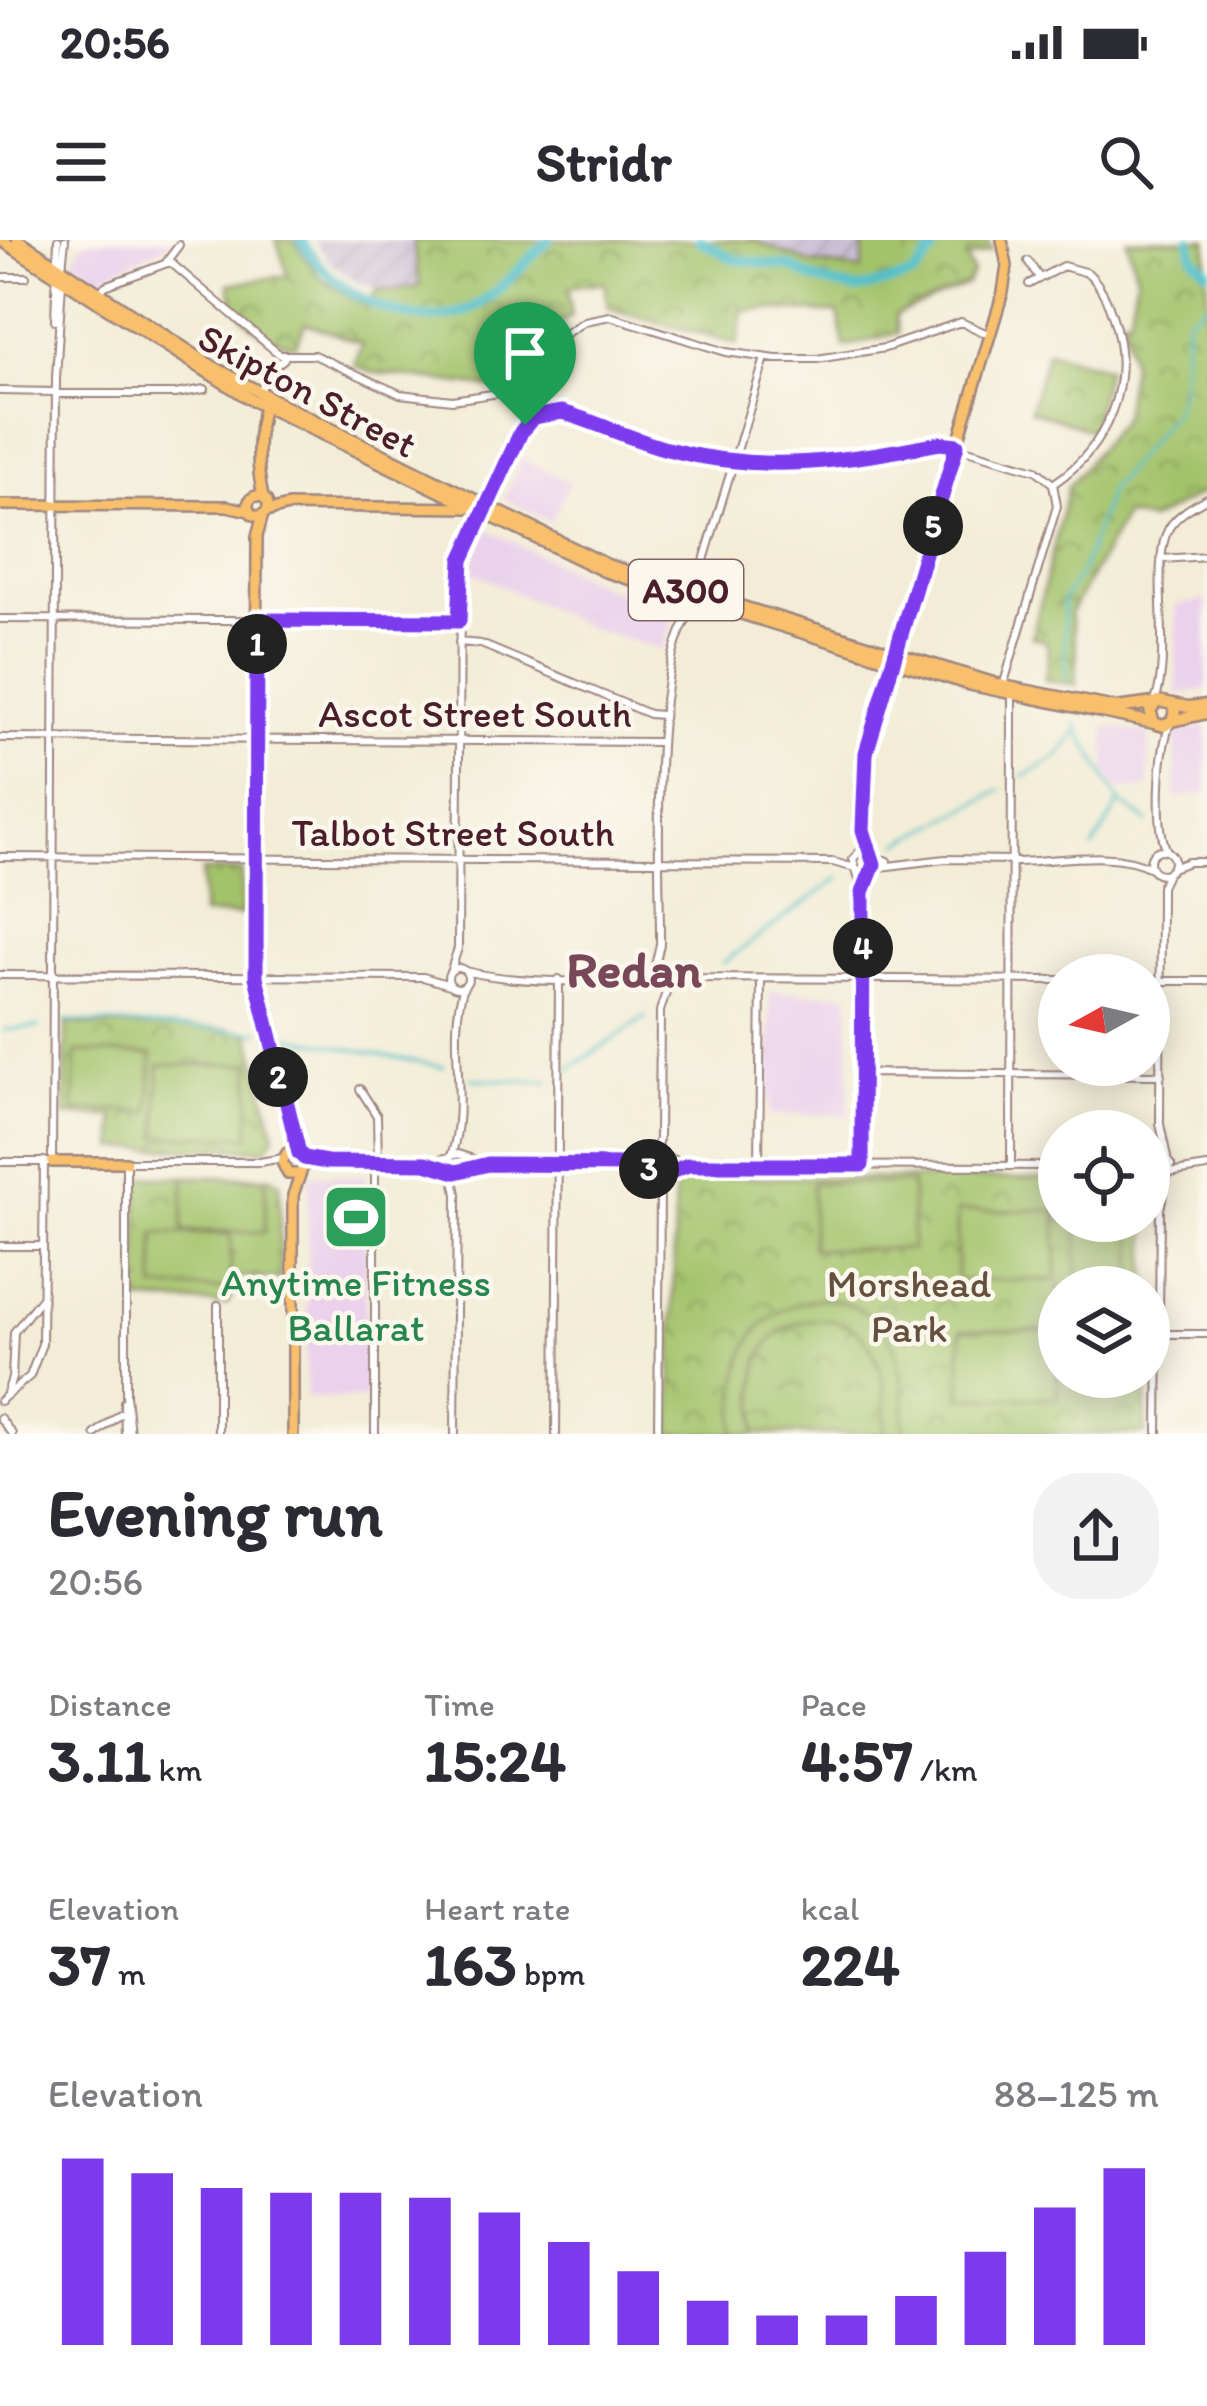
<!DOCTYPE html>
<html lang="en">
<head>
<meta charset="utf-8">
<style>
  body { margin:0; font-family:Itim,sans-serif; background:#f2f2f3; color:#2b2b33; height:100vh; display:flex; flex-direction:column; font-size:45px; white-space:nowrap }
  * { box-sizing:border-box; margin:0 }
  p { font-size:39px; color:#7c7c81 }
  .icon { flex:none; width:66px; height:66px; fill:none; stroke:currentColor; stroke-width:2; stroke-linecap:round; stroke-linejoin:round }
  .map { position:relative; height:1194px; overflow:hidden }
  .sheet { display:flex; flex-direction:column; background:#fff; flex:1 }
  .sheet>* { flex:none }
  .needle { width:78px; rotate:262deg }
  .controls { position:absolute; left:1038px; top:714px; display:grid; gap:24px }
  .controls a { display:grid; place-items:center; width:132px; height:132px; border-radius:50%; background:#fff; box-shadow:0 6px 30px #0003; font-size:60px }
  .pin { position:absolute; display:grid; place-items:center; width:102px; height:102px; color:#fff; margin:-123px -51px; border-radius:50% 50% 50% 0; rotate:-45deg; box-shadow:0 0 12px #0007 }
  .pin .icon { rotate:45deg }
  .km { position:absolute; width:60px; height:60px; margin:-30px; border-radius:50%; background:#222; color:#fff; font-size:33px; line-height:60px; text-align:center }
  .round { display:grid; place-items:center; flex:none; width:126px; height:126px; border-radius:48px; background:#f2f2f3 }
  .head { display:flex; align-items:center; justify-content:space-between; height:204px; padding:0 48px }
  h1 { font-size:66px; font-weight:800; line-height:90px }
  .stats { display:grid; grid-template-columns:repeat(3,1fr); gap:18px; height:204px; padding:12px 48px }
  .stats div { display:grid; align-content:center }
  .stats b { font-size:60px; font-weight:800 }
  .stats small { font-size:33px; font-weight:400 }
  .stats p { font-size:33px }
  .chart { height:336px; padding:24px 48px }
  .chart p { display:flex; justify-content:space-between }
  .chart svg { width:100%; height:216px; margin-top:12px; stroke:#7c3aed; stroke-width:6 }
  .status { display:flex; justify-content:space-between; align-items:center; height:84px; padding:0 60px; background:#fff; direction:ltr }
  .status svg { height:33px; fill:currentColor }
  header { display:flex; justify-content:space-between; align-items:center; height:156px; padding:0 48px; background:#fff; font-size:54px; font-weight:800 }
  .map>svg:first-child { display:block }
</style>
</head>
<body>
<div class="status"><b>20:56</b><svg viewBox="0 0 49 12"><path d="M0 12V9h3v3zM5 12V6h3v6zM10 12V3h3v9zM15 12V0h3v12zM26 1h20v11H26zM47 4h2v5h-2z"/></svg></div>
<header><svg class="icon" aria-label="menu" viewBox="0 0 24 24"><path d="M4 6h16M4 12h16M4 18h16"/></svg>Stridr<svg class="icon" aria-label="search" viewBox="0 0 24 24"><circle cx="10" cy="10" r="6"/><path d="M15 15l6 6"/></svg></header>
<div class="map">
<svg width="1207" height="1194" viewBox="0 0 1207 1194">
  <defs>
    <pattern id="industrial-furrows" width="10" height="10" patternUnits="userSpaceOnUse" patternTransform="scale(3)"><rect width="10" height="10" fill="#cbbfd6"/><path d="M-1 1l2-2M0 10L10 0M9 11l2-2" fill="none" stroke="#b0a4b8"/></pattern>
    <pattern id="park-crowns" width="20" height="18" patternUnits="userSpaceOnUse" patternTransform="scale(3)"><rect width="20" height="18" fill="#a3c36b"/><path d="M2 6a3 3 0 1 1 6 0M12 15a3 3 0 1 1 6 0" fill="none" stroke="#879e58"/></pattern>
  </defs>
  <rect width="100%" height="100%" fill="#fbf7ec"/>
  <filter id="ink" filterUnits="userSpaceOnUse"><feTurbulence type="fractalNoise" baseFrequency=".00833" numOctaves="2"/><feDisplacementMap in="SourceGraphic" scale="24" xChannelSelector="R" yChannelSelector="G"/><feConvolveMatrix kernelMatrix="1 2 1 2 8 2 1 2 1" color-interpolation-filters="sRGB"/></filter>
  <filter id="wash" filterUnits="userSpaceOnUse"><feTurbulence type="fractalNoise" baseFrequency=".004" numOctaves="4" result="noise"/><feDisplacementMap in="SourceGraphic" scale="48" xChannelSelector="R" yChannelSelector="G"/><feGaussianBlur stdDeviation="2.7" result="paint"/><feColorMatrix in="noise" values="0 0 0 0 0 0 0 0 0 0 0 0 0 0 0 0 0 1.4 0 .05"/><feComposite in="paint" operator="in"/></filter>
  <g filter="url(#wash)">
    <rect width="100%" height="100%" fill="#f3edd7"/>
    <path fill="#ebd1ec" d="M90,0h85v1l-75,36 -27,-17 9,-16z
      M522,219l47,23 -18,40 -47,-24z
      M488,290l118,58 69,21 -12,41 -74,-22 -116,-56v-11z
      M1207,360v89l-30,5 -1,-89z
      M1207,486v68l-32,4v-65z
      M1105,487l44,7 -1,55h-31l-11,-20z
      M770,752l79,2v121h-80z
      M309,935l57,1 -1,222h-59z"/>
    <path fill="url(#industrial-furrows)" d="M313,0h100l7,46 -27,6 -35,-9 -28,-20z
      M753,0h111l-1,30 -53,-7z"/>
    <path fill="url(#park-crowns)" stroke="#76714b" stroke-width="3" d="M276,0h18l27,39 46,28 10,-17 16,1 27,-5 -7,-46h340l57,23 52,7 2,-30h123l5,10 -25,8 6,15 -6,11 -72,32 3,17 -54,14 -6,-34c-31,1 -64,-7 -95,-2l-6,33 -129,-36 -4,-26 -35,5 2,29c-29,18 -38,50 -62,74l-139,-18 -16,-7 8,-21 -56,-21 -11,23c-37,-11 -57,-23 -66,-62l59,-9z
      M1127,0h80v250l-57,31 -25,-6 -55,99 7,39 -1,32 -31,-5 4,-29 -4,-10 -13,-4 36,-150 55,-70 8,-53 -8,-47 6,1 8,-42z
      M1047,111l60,17 -16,62 -61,-20z
      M202,631h40l-1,44h-39z
      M66,784l163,5 21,4 25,103 -9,13 -151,-1v-31l-50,-1z
      M138,937h133l9,6v96l-40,-2 -13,27 -89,-3z
      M675,937l384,2v42h88v66h-88v90h87v57h-475z"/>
    <path fill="#a3c36b" stroke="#76714b" stroke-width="3" d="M76,812l76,2 -2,58 -76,-2z
      M251,824l-2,72h-91l1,-71z
      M184,937l82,1 -1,54 -82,-1z
      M812,943h100v66h-100z
      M1056,970l1,70h-100v-69z
      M1078,981h56v64h-57z
      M155,993l76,1 -1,55 -75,-1z
      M822,1058c79,11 83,69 82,136h-19c0,-31 2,-64 -17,-91 -26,-38 -93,-28 -108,16 -7,23 -4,51 -4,75h-21c1,-70 6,-124 87,-136z
      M961,1090l97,1 -1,67 -96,-1z"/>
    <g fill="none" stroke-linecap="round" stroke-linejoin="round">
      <path stroke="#52c0ca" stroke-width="3" d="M1067,441l-4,-81 20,-32 27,-79 63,-76 8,-25 6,-70 20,-15
        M1078,490l42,72 28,20
        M1023,537l36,-21 19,-26 -1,-6
        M900,603l101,-53
        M1093,608l26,-45
        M723,723l116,-85
        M65,781l195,11
        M4,790l35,-3
        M279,795l165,32
        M569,829l77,-52
        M471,839l77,3"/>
      <path stroke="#52c0ca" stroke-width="10" d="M301,0c31,55 118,102 178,64 25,-16 48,-44 70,-64
        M699,0l35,19 57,8 24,13 42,10 56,-14 20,-24 3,-12
        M1190,0l3,16 14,14"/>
    </g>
  </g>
  <g filter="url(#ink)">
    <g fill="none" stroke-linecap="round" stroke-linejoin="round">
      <g stroke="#9e8681" stroke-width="10">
        <path id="minor" d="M167,21l12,-16
          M1028,21l10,15
          M62,28l3,-28
          M0,37h26
          M1029,44l34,-18 25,7c13,12 21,31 26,48 20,64 -7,127 -61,163
          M98,55l7,-9 65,-24 110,93h34l86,39 52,6 47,-7 15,6 17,15
          M55,80l3,-80
          M260,150l14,-23 10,-8
          M0,151l55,1
          M56,154h119l30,-5
          M531,179l16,-7 15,1 99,34 69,14 93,2 120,-20 93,27 17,14
          M1162,319l45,-3
          M681,348l12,-5 8,-18
          M706,356l-5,-12 4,-27 60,-199
          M0,379l458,2
          M459,402l22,2 168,70 12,1
          M1003,446l54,-180 -4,-22
          M1155,461c18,-47 -6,-138 14,-173 9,-14 24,-22 38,-30
          M0,498l661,4
          M1150 622a12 12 0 1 1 24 0a12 12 0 1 1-24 0Z
          M1167,611c-12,-25 -8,-100 3,-126
          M870,613c-23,-52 5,-140 22,-191
          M871,614l-1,15 -7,3 -7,-3 -3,-10 7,-8 27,10
          M0,617l833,5 22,6
          M1012,622c43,0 100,-14 139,6
          M872,628l73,-9 67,1
          M1172,628l16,-6h19
          M856,629l7,23 -1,273
          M448 738a10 10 0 1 1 20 0a10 10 0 1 1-20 0Z
          M650 738a10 10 0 1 1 20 0a10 10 0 1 1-20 0Z
          M451,730l7,-22 2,-377 29,-73 40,-81 16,-61 9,-15 31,-20 25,-5 116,36 50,7h41l68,-11 76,-26 29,13
          M654,730l6,-26c1,-61 -15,-317 44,-341
          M465,731c45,11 145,16 188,0
          M668,731l23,7 368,2
          M0,735l423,2 27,8
          M1149,741h58
          M862,833l299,2
          M360,849l17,27 1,47
          M654,915l5,-16 1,-128 8,-25
          M451,916c19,-54 -5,-116 13,-170
          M1167,917l-7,-33 1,-237 7,-15
          M304,918l23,4 99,1 32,9 30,-8 147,1 25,-11 26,11
          M1149,920l13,-6 9,11 -9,13 -13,-6
          M0,922h52l4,-784 6,-96
          M429,923l29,-9 27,9
          M635,925l26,11 27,-11 371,1
          M759,925l2,-186
          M1011,926l1,-470
          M452,931l5,23 -2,240
          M1169,933l38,-6
          M0,1006h42
          M1159,1094h48
          M7,1153l5,-15 2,-46 28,-35
          M0,1161l30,-25 12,-32 2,-183
          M124,1162l1,32
          M0,1178l12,16
          M95,1194l25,-20
          M130,1194l-4,-39v-233h134l23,-4
          M218,1194v-129
          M375,1194v-271
          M556,1194l3,-455
          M658,1194l2,-245 4,-14
          M1158,1194l2,-225 8,-35"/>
      </g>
      <g stroke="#9e8681" stroke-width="14">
        <path id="major" d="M248 266a10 10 0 1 1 20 0a10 10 0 1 1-20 0Z
          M263,257c-7,-32 -7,-64 2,-95
          M0,265l227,1 22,5
          M266,272l22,-6 183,2
          M263,274l-6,23 -2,425c2,43 29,165 50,199l-12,34v239
          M894,416l109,-364 4,-26 -5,-26
          M299,913h-12l-5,9 6,12h11
          M52,922h74"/>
      </g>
      <g stroke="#9e8681" stroke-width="15">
        <path id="highway" d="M1,0l249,159 354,172 368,114 182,38
          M18,0l192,125 71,39 326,161 75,24
          M700,354l303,92 113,22 38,-5
          M1172,464l3,7 -3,10 -8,5 -10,-3 -4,-13 8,-9 30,6 19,-2
          M1172,481l35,-8"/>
      </g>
      <use href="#minor" stroke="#fff" stroke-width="6"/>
      <use href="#major" stroke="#f8bf6c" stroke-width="9"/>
      <use href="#highway" stroke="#f8bf6c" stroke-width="10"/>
    </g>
  </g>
  <g fill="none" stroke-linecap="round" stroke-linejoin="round" filter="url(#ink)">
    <g stroke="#fff" stroke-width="24">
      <path id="route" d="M562,172c36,11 69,27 105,37 99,26 175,12 273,-6l17,2 -91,308 -3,77 11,34 -11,28 -1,273h-174l-27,11 -26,-11 -147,-1 -32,8 -30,-9 -99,-1 -23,-4 -5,-5 -43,-176 1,-357 202,1 3,-61 59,-128 12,-15z"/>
    </g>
    <use href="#route" stroke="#7c3aed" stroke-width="15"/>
  </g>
  <defs>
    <g id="stadium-square" transform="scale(3.45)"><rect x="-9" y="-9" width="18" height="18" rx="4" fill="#2e9e5b" stroke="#fbf7ec"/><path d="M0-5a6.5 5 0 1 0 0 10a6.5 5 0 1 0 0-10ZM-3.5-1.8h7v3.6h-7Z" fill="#fff"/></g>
  </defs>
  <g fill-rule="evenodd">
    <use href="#stadium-square" x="356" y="977"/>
  </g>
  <g text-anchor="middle" stroke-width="9" stroke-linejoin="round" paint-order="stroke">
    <rect fill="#fbf7ec" stroke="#7f6065" stroke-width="3" x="629" y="320" width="114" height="60" rx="9"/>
    <g font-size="36" font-weight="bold" fill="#4a1f2b">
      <text x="686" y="363">A300</text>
    </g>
    <g font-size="39" fill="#4a1f2b" stroke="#fbf7ec">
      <text transform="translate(308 150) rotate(28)" y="14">Skipton Street</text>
      <text x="475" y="487">Ascot Street South</text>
      <text x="453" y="606">Talbot Street South</text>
    </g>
    <g font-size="39" fill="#27864d" stroke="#fbf7ec">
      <text x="356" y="1056">Anytime Fitness<tspan x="356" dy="45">Ballarat</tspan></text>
    </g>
    <g font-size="39" fill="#65503e" stroke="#fbf7ec">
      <text x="909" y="1057">Morshead<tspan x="909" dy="45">Park</tspan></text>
    </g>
    <g font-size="51" font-weight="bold" fill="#784859" stroke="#fbf7ec">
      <text x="634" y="747">Redan</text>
    </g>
  </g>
</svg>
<div class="controls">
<a><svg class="needle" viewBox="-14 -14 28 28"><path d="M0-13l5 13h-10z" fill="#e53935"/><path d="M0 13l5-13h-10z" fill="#7c7c81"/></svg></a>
<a><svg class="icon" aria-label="locate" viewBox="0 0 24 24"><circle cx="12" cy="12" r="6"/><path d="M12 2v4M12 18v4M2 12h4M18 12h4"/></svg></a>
<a><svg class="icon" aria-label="layers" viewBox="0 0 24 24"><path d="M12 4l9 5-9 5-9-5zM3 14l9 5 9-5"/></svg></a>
</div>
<div class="pin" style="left:525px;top:185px;background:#1e9e55"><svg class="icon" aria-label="arrive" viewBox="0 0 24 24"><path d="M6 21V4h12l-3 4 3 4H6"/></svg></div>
<b class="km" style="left:257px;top:404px">1</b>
<b class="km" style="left:278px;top:837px">2</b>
<b class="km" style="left:649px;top:929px">3</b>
<b class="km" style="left:863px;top:708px">4</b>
<b class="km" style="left:933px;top:286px">5</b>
</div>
<section class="sheet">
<div class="head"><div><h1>Evening run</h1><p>20:56</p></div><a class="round"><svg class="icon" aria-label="share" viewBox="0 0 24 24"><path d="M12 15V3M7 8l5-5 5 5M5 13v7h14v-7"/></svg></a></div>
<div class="stats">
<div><p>Distance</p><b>3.11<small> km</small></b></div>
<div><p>Time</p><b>15:24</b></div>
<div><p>Pace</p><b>4:57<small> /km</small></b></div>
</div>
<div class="stats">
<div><p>Elevation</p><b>37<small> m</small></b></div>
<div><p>Heart rate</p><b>163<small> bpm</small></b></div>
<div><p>kcal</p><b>224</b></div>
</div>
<div class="chart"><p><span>Elevation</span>88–125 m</p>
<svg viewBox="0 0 160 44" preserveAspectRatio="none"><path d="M5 44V6M15 44V9M25 44V12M35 44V13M45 44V13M55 44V14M65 44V17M75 44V23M85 44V29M95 44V35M105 44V38M115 44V38M125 44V34M135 44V25M145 44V16M155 44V8"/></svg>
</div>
</section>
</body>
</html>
